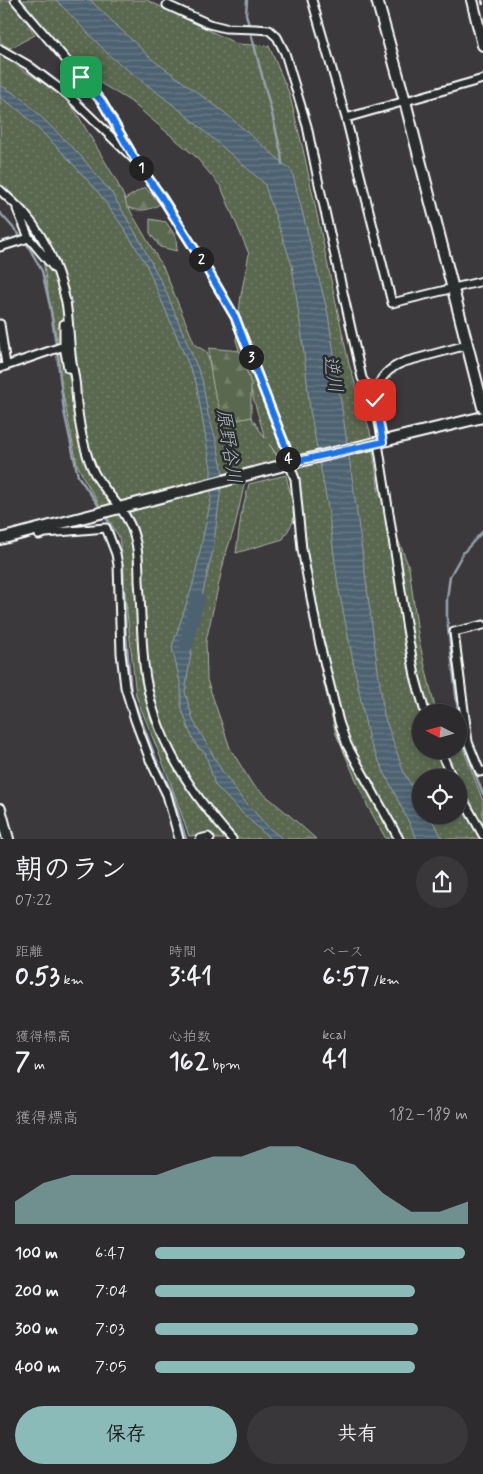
<!DOCTYPE html>
<html lang="ja">
<head>
<meta charset="utf-8">
<style>
  body { margin:0; font-family:Mynerve,"Klee One",sans-serif; background:#393739; color:#f1f3f6; height:100vh; display:flex; flex-direction:column; font-size:19px; white-space:nowrap }
  * { box-sizing:border-box; margin:0 }
  p { font-size:16px; color:#a7a7aa }
  .icon { flex:none; width:28px; height:28px; fill:none; stroke:currentColor; stroke-width:2; stroke-linecap:round; stroke-linejoin:round }
  .map { position:relative; height:839px; overflow:hidden }
  .sheet { display:flex; flex-direction:column; background:#2d2b2d; flex:1 }
  .sheet>* { flex:none }
  .needle { width:32px; rotate:276deg }
  .fabs { position:absolute; left:412px; top:704px; display:grid; gap:10px }
  .fabs a { display:grid; place-items:center; width:55px; height:55px; border-radius:50%; background:#2d2b2d; box-shadow:0 2px 8px #0003,0 0 0 1px #484749; font-size:25px }
  .pin { position:absolute; display:grid; place-items:center; width:42px; height:42px; color:#fff; margin:-21px; border-radius:10px; box-shadow:0 2px 8px #0006 }
  .km { position:absolute; width:25px; height:25px; margin:-12px; border-radius:50%; background:#222; color:#fff; font-size:14px; line-height:25px; text-align:center }
  .round { display:grid; place-items:center; flex:none; width:52px; height:52px; border-radius:26px; background:#393739 }
  .head { display:flex; align-items:center; justify-content:space-between; height:85px; padding:0 15px }
  h1 { font-size:28px; font-weight:700; line-height:38px }
  .stats { display:grid; grid-template-columns:repeat(3,1fr); gap:8px; height:85px; padding:5px 15px }
  .stats div { display:grid; align-content:center }
  .stats b { font-size:25px; font-weight:700 }
  .stats small { font-size:14px; font-weight:400 }
  .stats p { font-size:14px }
  .chart { height:140px; padding:10px 15px }
  .chart p { display:flex; justify-content:space-between }
  .chart svg { width:100%; height:90px; margin-top:5px; fill:#8bbbb9; opacity:.7 }
  .cta { display:flex; gap:10px; margin-top:auto; padding:10px 15px }
  .cta a { flex:1; height:58px; border-radius:30px; background:#8bbbb9; color:#111; font-size:20px; font-weight:700; line-height:58px; text-align:center }
  .cta a+a { background:#393739; color:#f1f3f6 }
  ul { padding:0 15px; list-style:none; font-size:16px }
  li { display:grid; grid-template-columns:80px 60px 1fr; align-items:center; height:38px }
  li i { height:12px; border-radius:6px; background:#8bbbb9 }
  .map>svg:first-child { display:block }
</style>
</head>
<body>
<div class="map">
<svg width="483" height="839" viewBox="0 0 483 839">
  <defs>
    <pattern id="grass-dots" width="8" height="8" patternUnits="userSpaceOnUse" patternTransform="scale(1.25)"><rect width="8" height="8" fill="#5a6850"/><path d="M2 2h.1M6 6h.1" fill="none" stroke="#737f6a" stroke-width="1.8" stroke-linecap="round"/></pattern>
    <pattern id="forest-firs" width="22" height="20" patternUnits="userSpaceOnUse" patternTransform="scale(1.25)"><rect width="22" height="20" fill="#5a6850"/><path d="M5 1l3.5 6h-7zM16 11l3.5 6h-7z" fill="#737f6a"/></pattern>
    <pattern id="water-rules" width="6" height="5" patternUnits="userSpaceOnUse" patternTransform="scale(1.25)"><rect width="6" height="5" fill="#4e6271"/><path d="M0 2.5h6" fill="none" stroke="#697a86"/></pattern>
  </defs>
  <rect width="100%" height="100%" fill="#3c393c"/>
  <filter id="ink" filterUnits="userSpaceOnUse"><feTurbulence type="fractalNoise" baseFrequency=".02" numOctaves="2"/><feDisplacementMap in="SourceGraphic" scale="10" xChannelSelector="R" yChannelSelector="G"/><feConvolveMatrix kernelMatrix="1 2 1 2 8 2 1 2 1" color-interpolation-filters="sRGB"/></filter>
  <g filter="url(#ink)">
    <path fill="url(#grass-dots)" stroke="#acb4a8" fill-rule="evenodd" d="M0,0h13l22,35 -25,13 -10,-5z
      M21,0h126l90,44 32,2 20,47 14,56 46,215 21,67 9,61 30,75 10,74 17,71h-15v38h38v-12l24,63v38h-97l-19,-34 -31,-71 -15,-62 -15,-92 -11,-101 -26,-35 12,18 -36,19 -10,45 -10,30 -19,85 1,39 23,68 22,36 36,30 28,25h-104l-5,-5 -18,2 -19,-55 -34,-85 -17,-159 -35,-58 -7,-15 -16,-80 -3,-39 -9,-46 -10,-65 -28,-33 -11,-7v-140l9,5 15,12 18,11 20,14 14,16 40,68 16,34 32,55 31,76 12,7 15,67 29,-2 14,21 -29,-98 5,-45 8,-41 -28,-67 -26,-31 -65,-55 -58,-35zM421,778h38v37h-38z
      M286,475l8,35 -1,12 -10,17 -47,14 5,-37 8,-32z"/>
    <path fill="url(#forest-firs)" stroke="#acb4a8" d="M145,187l15,17c-11,7 -22,8 -33,3l-2,-8z
      M150,219l16,3 10,15 1,14 -17,-4 -10,-14z
      M209,348l31,3 11,33v33l-13,3 -15,-3c-10,-24 -13,-44 -14,-69z"/>
    <path fill="url(#water-rules)" stroke="#95a1aa" d="M56,0h34l63,60 71,52 68,59 36,143 25,170 31,231 20,58 17,29v13h8l14,24h-26l-48,-98 -31,-155 -10,-78 -18,-98 -7,-65 -11,-80 -28,-82 -83,-72 -70,-54z
      M0,85l22,13 58,57 33,40 26,44 26,50 37,90 6,35 8,26 7,32 -10,78 -17,71 -11,71 8,28 29,51 18,25 30,33 13,10h-13l-37,-35 -18,-19 -10,-33 -7,-4 -8,-15 -9,-27v-20l-9,-39 21,-63 18,-85v-30l-15,-87 -50,-118 -21,-34 -27,-38 -37,-41 -41,-40 -20,-14z"/>
    <g fill="none" stroke-linecap="round" stroke-linejoin="round">
      <path stroke="#95a1aa" stroke-width="2.5" d="M247,0l-1,14 26,100 9,38 1,12
        M0,213l26,29 16,29 8,35 6,38 8,67 14,65 23,33
        M104,514l7,12 12,40 3,68 5,59 25,66 16,33 14,47
        M458,712l-11,-94v-19l3,-23 13,-23 20,-22
        M459,722l2,16 22,56"/>
      <path stroke="#4e6271" stroke-width="14" d="M187,644l2,-13 9,-32"/>
      <g stroke="#fff" stroke-width="11">
        <path id="street" d="M15,0l87,102 29,50
          M312,0l34,118 46,185 91,-22
          M167,5l42,19 16,4 30,1 14,1 8,7 8,16 22,73 10,49 45,203 3,5 11,6
          M0,49l28,16 40,30 68,66 25,35 43,68 31,53 52,133 2,13 6,16 7,70 17,92 20,81 8,23 52,94
          M346,118l137,-39
          M0,190c8,8 17,15 24,23 22,25 35,57 42,89 3,17 3,35 5,52 1,13 5,25 5,38 1,15 3,29 6,44 4,16 8,33 18,46 14,20 29,32 35,57 4,14 4,28 4,42 2,23 2,47 4,71 4,74 41,133 89,187
          M17,209l12,29 26,31
          M0,247l29,-9
          M0,324l6,41
          M64,324v22l4,22
          M0,368l64,-22
          M383,442c-6,-33 -19,-64 21,-80l63,-17
          M378,443l29,186 8,47 10,36
          M38,530l1,5 7,-2 60,-5 10,26 2,11 3,88 4,34 10,33 15,40 17,35 12,44
          M483,625l-29,7 14,110 12,30 3,-1
          M440,750l12,28
          M459,792l24,43
          M200,839l8,-2 2,2"/>
      </g>
      <g stroke="#fff" stroke-width="14">
        <path id="secondary" d="M377,0l28,101 78,306
          M472,0l11,45
          M0,539l292,-76 191,-46
          M0,809l8,30"/>
      </g>
      <use href="#street" stroke="#2a2d2e" stroke-width="7"/>
      <use href="#secondary" stroke="#2a2d2e" stroke-width="10"/>
      <path stroke="#fff" stroke-width="2.5" stroke-dasharray="8 4" stroke-linecap="butt" d="M482,0l1,5"/>
    </g>
  </g>
  <g fill="none" stroke-linecap="round" stroke-linejoin="round" filter="url(#ink)">
    <g stroke="#fff" stroke-width="10">
      <path id="route" d="M81,77l21,25 34,59 25,35 43,68 31,53 52,133 2,13 94,-21 -8,-42"/>
    </g>
    <use href="#route" stroke="#1a73e8" stroke-width="6"/>
  </g>
  <g text-anchor="middle" stroke-width="5" stroke-linejoin="round" paint-order="stroke">
    <g font-size="19" font-style="italic" fill="#afb8bf" stroke="#2a2d2e">
      <text transform="translate(334 374) rotate(81)" y="7">逆川</text>
      <text transform="translate(230 446) rotate(81)" y="7">原野谷川</text>
    </g>
  </g>
</svg>
<div class="fabs">
<a><svg class="needle" viewBox="-14 -14 28 28"><path d="M0-13l5 13h-10z" fill="#e53935"/><path d="M0 13l5-13h-10z" fill="#a7a7aa"/></svg></a>
<a><svg class="icon" aria-label="locate" viewBox="0 0 24 24"><circle cx="12" cy="12" r="6"/><path d="M12 2v4M12 18v4M2 12h4M18 12h4"/></svg></a>
</div>
<div class="pin" style="left:81px;top:77px;background:#1e9e55"><svg class="icon" aria-label="arrive" viewBox="0 0 24 24"><path d="M6 21V4h12l-3 4 3 4H6"/></svg></div>
<div class="pin" style="left:375px;top:400px;background:#d93025"><svg class="icon" aria-label="check" viewBox="0 0 24 24"><path d="M5 12l5 5 9-10"/></svg></div>
<b class="km" style="left:141px;top:168px">1</b>
<b class="km" style="left:201px;top:259px">2</b>
<b class="km" style="left:251px;top:357px">3</b>
<b class="km" style="left:288px;top:459px">4</b>
</div>
<section class="sheet">
<div class="head"><div><h1>朝のラン</h1><p>07:22</p></div><a class="round"><svg class="icon" aria-label="share" viewBox="0 0 24 24"><path d="M12 15V3M7 8l5-5 5 5M5 13v7h14v-7"/></svg></a></div>
<div class="stats">
<div><p>距離</p><b>0.53<small> km</small></b></div>
<div><p>時間</p><b>3:41</b></div>
<div><p>ペース</p><b>6:57<small> /km</small></b></div>
</div>
<div class="stats">
<div><p>獲得標高</p><b>7<small> m</small></b></div>
<div><p>心拍数</p><b>162<small> bpm</small></b></div>
<div><p>kcal</p><b>41</b></div>
</div>
<div class="chart"><p><span>獲得標高</span>182–189 m</p>
<svg viewBox="0 0 160 44" preserveAspectRatio="none"><path d="M0 44V33L10 24L20 20L30 20L40 20L50 20L60 15L70 11L80 11L90 6L100 6L110 11L120 15L130 29L140 38L150 38L160 33V44z"/></svg>
</div>
<ul>
<li><b>100 m</b>6:47<i style="width:99%"></i></li>
<li><b>200 m</b>7:04<i style="width:83%"></i></li>
<li><b>300 m</b>7:03<i style="width:84%"></i></li>
<li><b>400 m</b>7:05<i style="width:83%"></i></li>
</ul>
<div class="cta"><a>保存</a><a>共有</a></div>
</section>
</body>
</html>
